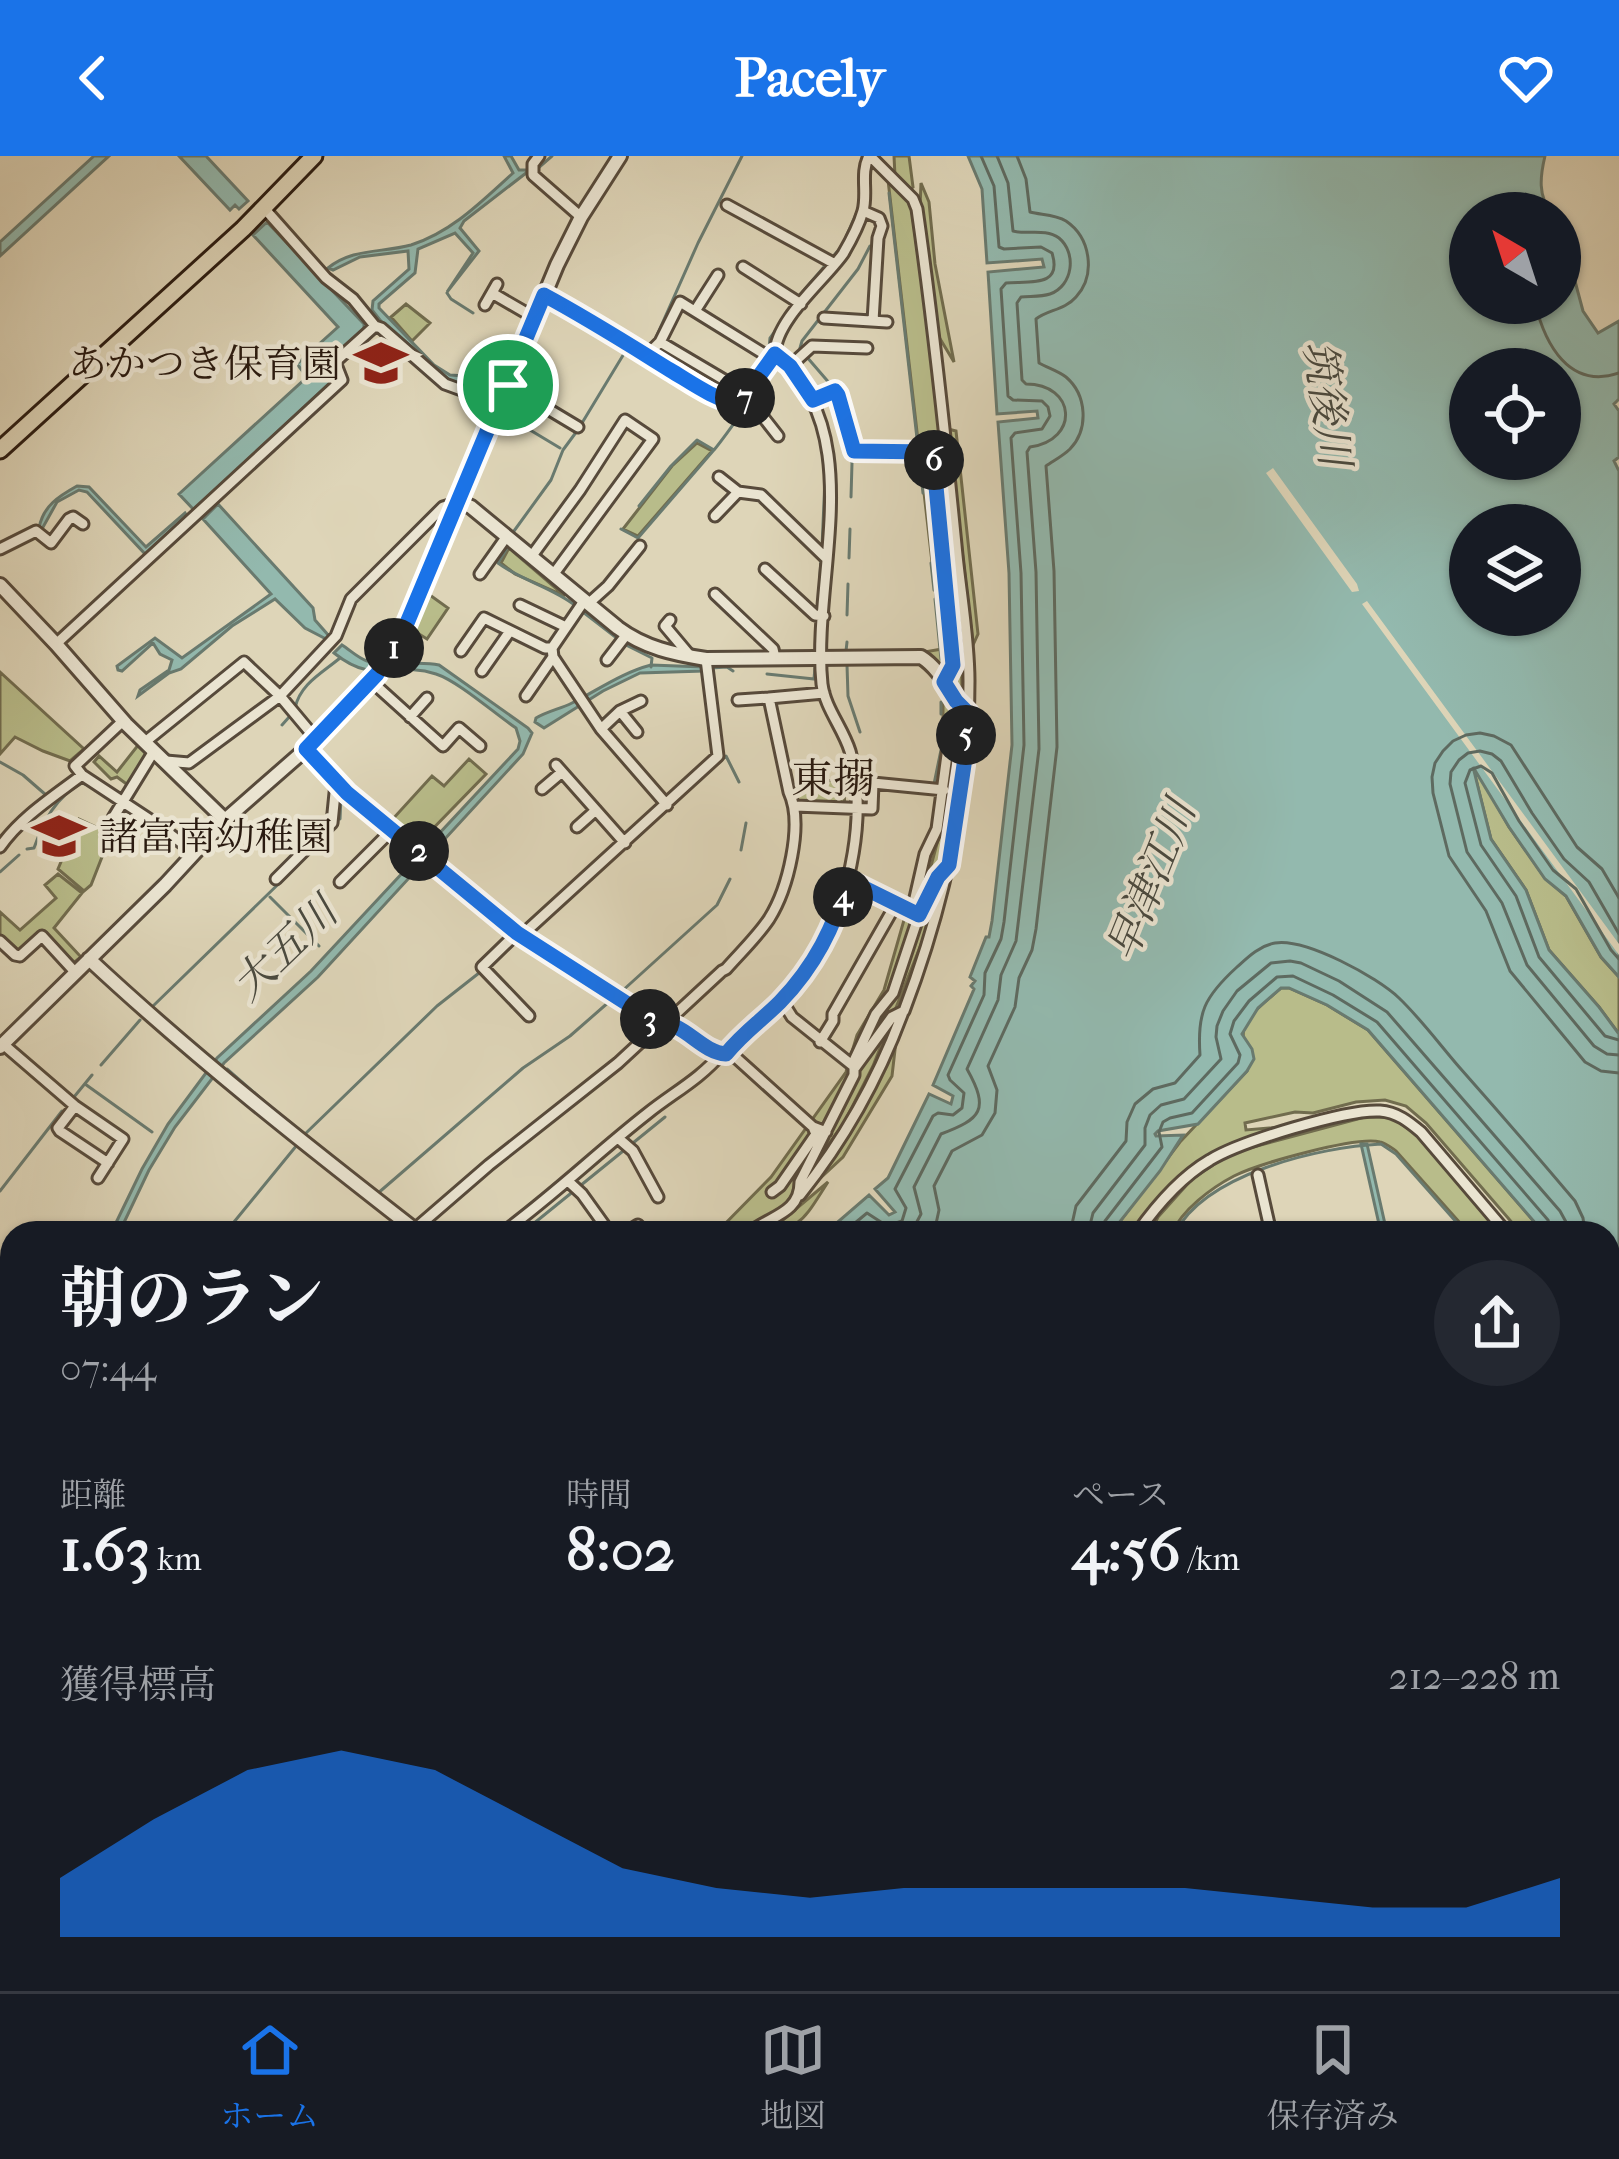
<!DOCTYPE html>
<html lang="ja">
<head>
<meta charset="utf-8">
<style>
  body { margin:0; font-family:"IM FELL French Canon","Noto Serif JP",serif; background:#242831; color:#f1f3f6; height:100vh; display:flex; flex-direction:column; font-size:45px; white-space:nowrap }
  * { box-sizing:border-box; margin:0 }
  p { font-size:39px; color:#9ea1a6 }
  .icon { flex:none; width:66px; height:66px; fill:none; stroke:currentColor; stroke-width:2; stroke-linecap:round; stroke-linejoin:round }
  .map { position:relative; flex:1; overflow:hidden }
  .sheet { position:absolute; left:0px; top:1065px; width:1620px; height:771px; display:flex; flex-direction:column; background:#171b24; border-radius:36px 36px 0 0; box-shadow:0 3px 9px #0004 }
  .sheet>* { flex:none }
  .needle { width:78px; rotate:321deg }
  .controls { position:absolute; left:1449px; top:36px; display:grid; gap:24px }
  .controls a { display:grid; place-items:center; width:132px; height:132px; border-radius:50%; background:#171b24; box-shadow:0 3px 9px #0004; font-size:60px }
  .pin { position:absolute; display:grid; place-items:center; width:102px; height:102px; color:#fff; margin:-51px; border:6px solid #fff; border-radius:50%; box-shadow:0 3px 12px #0007 }
  .km { position:absolute; width:60px; height:60px; margin:-30px; border-radius:50%; background:#222; color:#fff; font-size:33px; line-height:60px; text-align:center }
  .round { display:grid; place-items:center; flex:none; width:126px; height:126px; border-radius:63px; background:#242831 }
  .headline { display:flex; align-items:center; justify-content:space-between; height:204px; padding:0 60px }
  h1 { font-size:66px; font-weight:700; line-height:90px }
  .metrics { display:grid; grid-template-columns:repeat(3,1fr); gap:18px; height:204px; padding:12px 60px }
  .metrics div { display:grid; align-content:center }
  .metrics b { font-size:60px; font-weight:700 }
  .metrics small { font-size:33px; font-weight:400 }
  .metrics p { font-size:33px }
  .chart { height:336px; padding:24px 60px }
  .chart p { display:flex; justify-content:space-between }
  .chart svg { width:100%; height:216px; margin-top:12px; fill:#1a73e8; opacity:.7 }
  header { display:flex; justify-content:space-between; align-items:center; height:156px; padding:0 60px; background:#1a73e8; color:#fff; font-size:54px; font-weight:700 }
  .dock { display:flex; justify-content:space-around; align-items:center; height:168px; border-top:3px solid #363941; background:#171b24; font-size:33px; color:#9ea1a6 }
  .dock a { display:grid; justify-items:center; gap:6px }
  .dock .current { color:#1a73e8 }
  .map>svg:first-child { display:block }
</style>
</head>
<body>
<header><svg class="icon" aria-label="back" viewBox="0 0 24 24"><path d="M15 5l-7 7 7 7"/></svg>Pacely<svg class="icon" aria-label="heart" viewBox="0 0 24 24"><path d="M12 20l-8-8c-3-5 5-10 8-4 3-6 11-1 8 4z"/></svg></header>
<div class="map">
<svg width="1619" height="1835" viewBox="0 0 1619 1835">
  <rect width="100%" height="100%" fill="#ded5b8"/>
  <filter id="stains"><feTurbulence type="fractalNoise" baseFrequency=".00167" numOctaves="4"/><feColorMatrix values="0 0 0 0 .2 0 0 0 0 .09 0 0 0 0 .02 0 0 0 .5 -.17"/></filter>
  <radialGradient id="worn" r=".72"><stop offset=".6" stop-color="#630" stop-opacity="0"/><stop offset="1" stop-color="#630" stop-opacity=".3"/></radialGradient>
  <path fill="#b8bc8a" stroke="#716c4e" stroke-width="3" d="M894,0h15l4,31 -4,3 22,160 30,295 1,44h-7l-19,-29 -12,-8 18,-3 -54,-469 7,-4z
    M921,27l8,19 6,62 19,98 -15,-25 -19,-129z
    M406,148l24,19 -18,18 -21,-24z
    M948,273l8,2 22,203 -5,11z
    M697,287l15,8 -74,85 -15,-7 49,-63z
    M509,392l56,48 -50,-22 -14,-11z
    M427,437l21,15 -21,31 -16,-10z
    M0,516l84,77 -14,12 -27,-10 -28,-14 -15,17z
    M943,538l19,30 -4,63 -13,67 -21,83 -51,129 -29,57 -62,86 -31,15 -8,9h-27l55,-56 75,-105 11,-37 27,-45 22,-77 14,9 1,-19 21,-78 10,-91h-9z
    M139,588l9,9 -20,32 -11,-8 -6,2 -17,-17 5,-6 18,16z
    M469,603l17,15 -69,71 -27,-23 42,-46 12,10z
    M1471,604l38,67 36,51 21,18 35,61 18,20v57l-20,-27 -50,-57 -23,-60 -35,-51z
    M843,623l2,27 -49,-1 -3,-20z
    M79,663l32,15 -20,51 -7,6 -26,-22z
    M58,718l24,19 -28,35 27,29 -9,7 -30,-32 -24,22 -18,-17v-25l20,18 36,-32 -11,-13z
    M1281,832h8l38,17 41,25 176,203h-23l-95,-110 -20,-17 -21,-6 -29,2 -43,11 -18,-1 -50,11 1,7 34,-3c-24,9 -50,16 -73,29 -29,17 -54,50 -74,77h-22l69,-91 67,-71c-1,-13 -6,-32 -3,-43 6,-16 25,-29 37,-40z
    M896,885l-4,35 -49,81 -30,28 32,-44z
    M1365,961h26l25,17 85,99h-32l-73,-82c-2,-2 -13,-9 -16,-9 -24,-6 -123,22 -146,34 -23,12 -52,34 -62,57h-22l8,-16 34,-38 39,-26z
    M828,1026c-24,37 -27,50 -74,51l5,-5 24,-8z
    M12,1637v47l-12,13v-47z
    M198,1824h89l-14,11h-87z"/>
  <path fill="#93b9ae" stroke="#697a6f" stroke-width="3" fill-rule="evenodd" d="M94,0h15l-109,100v-14z
    M179,0h27l42,45 -9,8 -4,-4 -5,5z
    M504,0h7l8,14h11l-66,51 -4,7 19,23 -32,41 26,-39 -18,-20 -37,16 -3,24 -36,31v4l55,57 16,10 15,1 31,16 -2,5c-13,-5 -26,-8 -39,-13 -27,-12 -65,-50 -83,-74l1,-9 36,-32 -1,-18 -48,6 -27,13 -5,-2c24,-20 54,-15 83,-23 41,-13 71,-44 102,-72z
    M968,0h577c-5,21 -7,39 6,57h-81v90h90v-78l23,86 15,22 21,-12v78l-5,5 5,7v46l-5,4 5,10v506l-18,-20 -35,-61 -21,-17 -36,-52 -36,-60 18,72 35,51 23,60 50,57 20,27v288l-11,-13v-76h-64l-176,-203 -41,-25 -38,-17h-8l-23,20 -16,26 10,15 2,10 -7,12 -49,53 -40,7 -3,3 1,2 27,-1 -23,36 -49,62h-286l44,-38 20,20 6,-3 -20,-23 13,-11 41,-84 22,10 2,-8 -20,-11 41,-96 -3,-3 4,-5 -5,-4 16,-40h3l3,-16 20,-176 -3,-172 -11,-151 40,-4 -1,-7 -40,3 -9,-142 56,-5 -2,-8 -55,4 -5,-74zM1470,213h90v90h-90zM1470,369h90v90h-90z
    M267,66l97,102v5l-39,35 11,13 -142,133 -15,-16 128,-117 -10,-13 41,-37 -85,-92z
    M77,330l12,1 57,60 39,-34 2,3 -40,40 -60,-64 -8,-2 -22,12 -15,27 -3,-1c4,-22 20,-32 38,-42z
    M218,348l95,104 2,12 14,16 -3,3 -21,-11 -30,-29 -43,27 -51,43 -12,4 -31,23 2,-6 29,-20 3,-10 -12,-6 -7,-11 -31,28 -4,-1 -1,-4 38,-28 27,20 89,-64 -68,-75z
    M342,489c8,5 16,13 25,16 23,7 49,-1 72,4l89,63 4,5 -9,21 -205,223 -94,86 -49,64 -26,43 -30,63h-8l31,-64 26,-45 49,-66 94,-87 207,-222 2,-8 -4,-13c-21,-14 -58,-47 -80,-54 -41,-14 -60,13 -102,-21z
    M651,509l52,2v4l-63,2 -37,18 -59,37 -9,-6 1,-4c12,-7 24,-9 36,-15 26,-13 49,-30 79,-38z
    M1361,988h6l20,89h-6z
    M0,1250l6,3 6,-1v69l-12,-11z
    M12,1684v140h203l-10,11h-205v-138z"/>
  <path fill="#ded5b8" d="M1273,312l84,116 2,7 -7,1 -86,-119z
    M1367,445l252,343v11l-257,-351z"/>
  <g fill="none" stroke-linecap="round" stroke-linejoin="round">
    <path stroke="#5e6a60" stroke-width="3" d="M1535,147c10,41 34,87 84,70
      M1619,742l-17,-29 -25,-22 -66,-102 -17,-9 -14,-3 -14,2 -13,6 -10,10 -8,12 -3,14 1,16 16,63 37,55 24,60 75,91 16,9 18,2
      M1619,778l-30,-52 -25,-23 -32,-46 -31,-52 -9,-7 -12,-3 -12,2 -9,7 -8,12 -1,12 17,68 35,51 25,62 67,81 13,8 12,1
      M1619,803l-8,-9 -35,-61 -23,-19 -34,-49 -27,-48 -11,-7 -11,4 -5,13 16,62 35,51 23,61 66,79 14,4
      M843,1077l24,-20 20,13 15,-5 4,-13 -11,-19 38,-73 5,-3 15,2 9,-7 2,-15 -14,-13 -2,-5 36,-80 1,-22 16,-34 3,-17 20,-177 -3,-172 -10,-135 4,-5 27,-4 8,-13 -2,-9 -6,-6 -29,-1 -5,-4 -7,-107 5,-6c23,-2 57,5 46,-30l-11,-6 -37,2 -5,-2 -5,-61 -13,-30
      M911,1077l10,-19 -7,-27 27,-53c40,-15 49,-24 26,-65l31,-69 3,-25 15,-34 23,-192 -3,-177 -9,-120 3,-5c50,-7 46,-63 -4,-63l-4,-4 -5,-77 4,-6c9,-1 20,0 29,-3 23,-8 27,-41 9,-56 -14,-10 -32,-3 -46,-7l-5,-48 -11,-27
      M934,1077l5,-23 -5,-24 18,-35 30,-16 13,-22 2,-23 -9,-24 27,-59 4,-29 13,-28 4,-21 21,-182 -3,-176 -8,-105c7,-5 17,-10 24,-17 19,-20 17,-54 -4,-72 -8,-6 -18,-9 -27,-14l-3,-44c11,-9 29,-9 40,-22 20,-22 15,-59 -10,-76 -11,-7 -25,-6 -36,-9l-4,-33 -9,-23
      M1070,1077l6,-27 50,-65 1,-19 8,-18 18,-15 22,-6 25,-28c-3,-42 4,-58 37,-88 11,-10 22,-21 38,-24 31,-5 102,34 124,55 22,21 41,47 61,70 39,44 77,88 115,133l8,17 2,15
      M1088,1077l5,-20 52,-68v-17l5,-13 11,-10 23,-6 37,-40 -5,-22 1,-11 6,-15 14,-20 34,-28 19,-2 11,2 38,18 48,31 173,199 6,11 1,11
      M1103,1077l2,-12 57,-74 -3,-15 4,-10 7,-4 22,-5 46,-50 2,-8 -10,-21 4,-13 15,-20 28,-24 16,-1 40,19 44,27 171,198 4,13"/>
    <path stroke="#697a6f" stroke-width="3" d="M537,13l15,-13
      M889,37l29,254
      M447,137l4,6 22,14
      M799,140l43,-50 14,-32
      M654,186l44,-99 44,-87
      M800,192l2,-7 56,-72 12,-23
      M769,193l1,-11 10,-14
      M806,200l25,29 21,78 -1,34
      M505,259l55,33
      M582,267l43,-71
      M822,293l3,21
      M919,302l4,35
      M639,350l32,-40 26,-26 17,10c23,-28 41,-60 64,-86
      M621,373l17,9 75,-87
      M514,375l37,-51 12,-30 14,-19
      M822,391l3,-68
      M507,392l-9,15c24,18 54,24 78,43
      M849,402l1,-29
      M931,407l3,27
      M935,443l6,60
      M583,456l35,27
      M818,457l3,-56
      M847,459l1,-31
      M626,489l26,13 -1,9
      M846,495l1,-9
      M847,509l1,31 12,36
      M711,512l16,-1 6,4
      M767,518l47,5 1,-11
      M295,552c5,-24 27,-35 45,-50
      M941,558v-12
      M282,569l8,-9
      M869,603l1,21
      M0,606l23,13 23,20
      M715,610l11,-10 13,26
      M934,628l7,-34
      M688,634l8,-7
      M658,662l18,-16
      M340,663l1,-23
      M629,688l12,-10
      M27,693l7,-1c10,-28 21,-50 48,-65l6,2
      M741,694l5,-27
      M306,701l19,-19
      M0,716l19,-17
      M586,728l20,-19
      M270,741l49,49
      M530,778l45,-41
      M500,800l16,-16
      M621,836l96,-87 13,-26
      M152,851l147,-143
      M101,909l39,-45
      M227,913l39,34
      M85,928l67,48
      M74,941l18,-22
      M274,954l26,21
      M304,979l133,-129 42,-33
      M315,987l11,9
      M0,1035l62,-80
      M377,1038l146,-126 47,-32 40,-35
      M225,1077l72,-88
      M336,1077l6,-5
      M522,1077l143,-116
      M1175,1077c30,-59 144,-86 206,-89l15,10 70,79
      M1608,1257l11,15
      M335,1835l16,-11"/>
    <g stroke="#574a3b" stroke-width="15">
      <path id="minor" d="M539,0l-6,8v11l48,42
        M727,49l108,59
        M264,52l62,70 27,21 22,27 6,2 64,56 55,20
        M863,55l16,7 3,8 -4,12 -5,83
        M743,111l58,37
        M492,137l43,25
        M544,139c43,23 84,49 126,74 22,14 43,30 69,35l36,-50c0,-34 49,-73 68,-100 7,-12 16,-29 20,-43 5,-18 -3,-38 6,-55
        M485,149l12,-21
        M695,155l23,-36
        M824,162l63,4
        M660,186l88,52
        M647,199l13,-13 20,-40 92,57
        M790,210l22,-20 55,2
        M508,229l70,42
        M744,244l16,13 18,23
        M813,244l22,-9 4,4 15,56 76,1 3,3 20,210 -9,17
        M719,321l19,15
        M715,360l23,-24 23,3 66,64
        M0,393l36,-18 15,12 18,-24 4,-2 10,7
        M531,401l49,-67 45,-70 28,19 -100,136
        M765,413l50,46 9,1
        M480,418l27,-38
        M715,438l58,55 2,9
        M584,445l-32,47 1,9 48,72 66,76
        M588,448l20,-18 32,-40
        M520,449l44,21
        M670,464l-5,6 26,31
        M56,488l286,-264 -7,-18 40,-36
        M461,495l23,-33 61,30h7
        M607,504l20,-26
        M482,515l28,-40
        M371,525l72,65 16,-18 21,18
        M526,540l27,-39
        M738,544l31,-2
        M620,555l17,21
        M410,561l17,-19
        M601,573l19,-18 21,-10
        M145,586l99,-80 36,34 36,43
        M306,593l41,44 170,140 142,92c25,-5 41,29 73,29l81,73 13,5
        M166,605l23,2 91,-67 56,-60 15,-37 92,-92 17,-5
        M556,609l69,78
        M82,619l-7,-9 48,-45
        M542,633l20,-17
        M795,650l77,3 1,-26 71,7
        M113,662l41,-67
        M577,671l19,-17
        M0,691c21,-30 53,-50 82,-72l76,50 37,28
        M276,723l56,-56 4,-40
        M848,724l43,20 5,5
        M340,726l52,-52
        M912,755l13,-57 12,-25 12,-89
        M517,777l-35,34 47,49
        M521,780l197,-180 -12,-97
        M0,785l15,14 5,1 22,-20 33,36
        M782,845l10,16 60,48
        M667,866l55,-51 4,-2c14,-16 31,-32 43,-50 19,-30 35,-95 20,-127l-20,-94 55,-5
        M820,886l13,-21v-7l63,-110
        M3,888l72,62 48,33 -25,39
        M726,898c18,-23 33,-31 53,-50 28,-28 50,-62 62,-100 15,-49 23,-103 9,-153 -7,-23 -25,-43 -28,-67 -11,-105 49,-252 -47,-330
        M853,907l23,-49 17,-21 26,-78 26,-46
        M75,950l-17,22 2,3 48,32
        M618,982l15,13 25,46
        M1258,1019l13,58
        M568,1025l14,13 28,39
        M772,1036l8,-6 36,-52 -3,-7
        M800,1039c44,-55 79,-118 103,-183
        M415,1073l74,-64 129,-102 41,-38
        M502,1077c51,-37 96,-81 146,-120 25,-20 52,-34 73,-59
        M625,1077l13,-8
        M749,1077c20,-17 51,-19 51,-51l54,-107v-6l38,-52 12,-6c40,-105 65,-216 65,-330 0,-45 -9,-91 -13,-136 -11,-112 -23,-224 -39,-336l-4,-10 -43,-43
        M1137,1077c19,-27 44,-56 73,-73 29,-18 136,-51 170,-49 17,1 29,11 41,21l86,101
        M1608,1204l11,14
        M0,1224l12,4
        M0,1335l12,21
        M0,1436l12,-42
        M1608,1455l11,-3
        M0,1513l12,35
        M1608,1524l11,34
        M1608,1578l11,-4
        M0,1634l12,-23
        M1608,1654l11,-3
        M1608,1769l11,-4
        M1434,1825l2,10
        M917,1831l20,-7
        M281,1835l15,-11
        M635,1835l12,-3
        M677,1835l12,-11
        M1465,1835l25,-11"/>
    </g>
    <g stroke="#574a3b" stroke-width="18">
      <path id="tertiary" d="M460,346l11,5 147,121c27,20 56,26 88,31l215,-2c21,13 30,39 47,57
        M0,429l56,59 70,80 99,96
        M89,803c105,98 217,186 330,274
        M0,891l165,-162 60,-65 81,-71 71,-75 30,-51 16,-35 134,-323 24,-48 39,-61"/>
    </g>
    <g stroke="#2a1b11" stroke-width="21">
      <path id="trunk" d="M0,294l243,-221 71,-73"/>
    </g>
    <g stroke="#2a1b11" stroke-width="22">
      <path id="motorway" d="M1608,1721l11,-5
        M1608,1739l11,-5
        M1240,1835l57,-11
        M1312,1835l37,-11
        M1358,1835l32,-11
        M1392,1835l27,-11"/>
    </g>
    <use href="#minor" stroke="#eae4d1" stroke-width="9"/>
    <use href="#tertiary" stroke="#eae4d1" stroke-width="12"/>
    <use href="#trunk" stroke="#ded5b8" stroke-width="15"/>
    <use href="#motorway" stroke="#ded5b8" stroke-width="16"/>
  </g>
  <g fill="none" stroke-linecap="round" stroke-linejoin="round">
    <g stroke="#fff" stroke-width="24">
      <path id="route" d="M544,139c43,23 84,49 126,75 22,13 43,29 69,34l36,-50 15,12 23,34 22,-9 3,4 16,56 76,1 3,3 20,210 -9,17 12,19 12,12 -4,52 -15,100 -11,12 -19,38 -71,-35c-14,47 -33,86 -68,122 -19,19 -36,30 -54,52 -26,-2 -42,-33 -67,-30l-142,-91 -170,-140 -41,-44 71,-75 30,-51z"/>
    </g>
    <use href="#route" stroke="#1a73e8" stroke-width="15"/>
  </g>
  <defs>
    <g id="school-bare" transform="scale(4.14)"><path d="M0-5L7-2L0 1L-7-2ZM-4 1L0 2.5L4 1V4Q0 6-4 4Z" fill="#8f2418" stroke="#eae4d1" stroke-width="2.5" paint-order="stroke"/></g>
  </defs>
  <g fill-rule="evenodd">
    <use href="#school-bare" x="381" y="207"/>
    <use href="#school-bare" x="59" y="680"/>
  </g>
  <g text-anchor="middle" stroke-width="9" stroke-linejoin="round" paint-order="stroke">
    <g font-size="39" fill="#2a1b11" stroke="#eae4d1" text-anchor="end">
      <text x="341" y="221">あかつき保育園</text>
      <text x="99" y="694" text-anchor="start">諸富南幼稚園</text>
    </g>
    <g font-size="42" font-style="italic" fill="#4a4a40" stroke="#eae4d1">
      <text transform="translate(1328 247) rotate(82)" y="15">筑後川</text>
      <text transform="translate(1150 724) rotate(-68)" y="15">早津江川</text>
      <text transform="translate(284 792) rotate(-44)" y="15">大五川</text>
    </g>
    <g font-size="42" fill="#2a1b11" stroke="#eae4d1">
      <text x="833" y="637">東搦</text>
    </g>
  </g>
  <rect width="100%" height="100%" filter="url(#stains)"/>
  <rect width="100%" height="100%" fill="url(#worn)"/>
</svg>
<div class="controls">
<a><svg class="needle" viewBox="-14 -14 28 28"><path d="M0-13l5 13h-10z" fill="#e53935"/><path d="M0 13l5-13h-10z" fill="#9ea1a6"/></svg></a>
<a><svg class="icon" aria-label="locate" viewBox="0 0 24 24"><circle cx="12" cy="12" r="6"/><path d="M12 2v4M12 18v4M2 12h4M18 12h4"/></svg></a>
<a><svg class="icon" aria-label="layers" viewBox="0 0 24 24"><path d="M12 4l9 5-9 5-9-5zM3 14l9 5 9-5"/></svg></a>
</div>
<div class="pin" style="left:508px;top:229px;background:#1e9e55"><svg class="icon" aria-label="arrive" viewBox="0 0 24 24"><path d="M6 21V4h12l-3 4 3 4H6"/></svg></div>
<b class="km" style="left:394px;top:492px">1</b>
<b class="km" style="left:419px;top:695px">2</b>
<b class="km" style="left:650px;top:863px">3</b>
<b class="km" style="left:843px;top:741px">4</b>
<b class="km" style="left:966px;top:579px">5</b>
<b class="km" style="left:934px;top:304px">6</b>
<b class="km" style="left:745px;top:242px">7</b>
<section class="sheet">
<div class="headline"><div><h1>朝のラン</h1><p>07:44</p></div><a class="round"><svg class="icon" aria-label="share" viewBox="0 0 24 24"><path d="M12 15V3M7 8l5-5 5 5M5 13v7h14v-7"/></svg></a></div>
<div class="metrics">
<div><p>距離</p><b>1.63<small> km</small></b></div>
<div><p>時間</p><b>8:02</b></div>
<div><p>ペース</p><b>4:56<small> /km</small></b></div>
</div>
<div class="chart"><p><span>獲得標高</span>212–228 m</p>
<svg viewBox="0 0 160 44" preserveAspectRatio="none"><path d="M0 44V32L10 20L20 10L30 6L40 10L50 20L60 30L70 34L80 36L90 34L100 34L110 34L120 34L130 36L140 38L150 38L160 32V44z"/></svg>
</div>
</section>
</div>
<nav class="dock">
<a class="current"><svg class="icon" aria-label="home" viewBox="0 0 24 24"><path d="M3 11l9-7 9 7M6 9v11h12V9"/></svg>ホーム</a>
<a><svg class="icon" aria-label="map" viewBox="0 0 24 24"><path d="M3 6l6-2 6 2 6-2v14l-6 2-6-2-6 2zM9 4v14M15 6v14"/></svg>地図</a>
<a><svg class="icon" aria-label="saved" viewBox="0 0 24 24"><path d="M7 4h10v16l-5-4-5 4z"/></svg>保存済み</a>
</nav>
</body>
</html>
